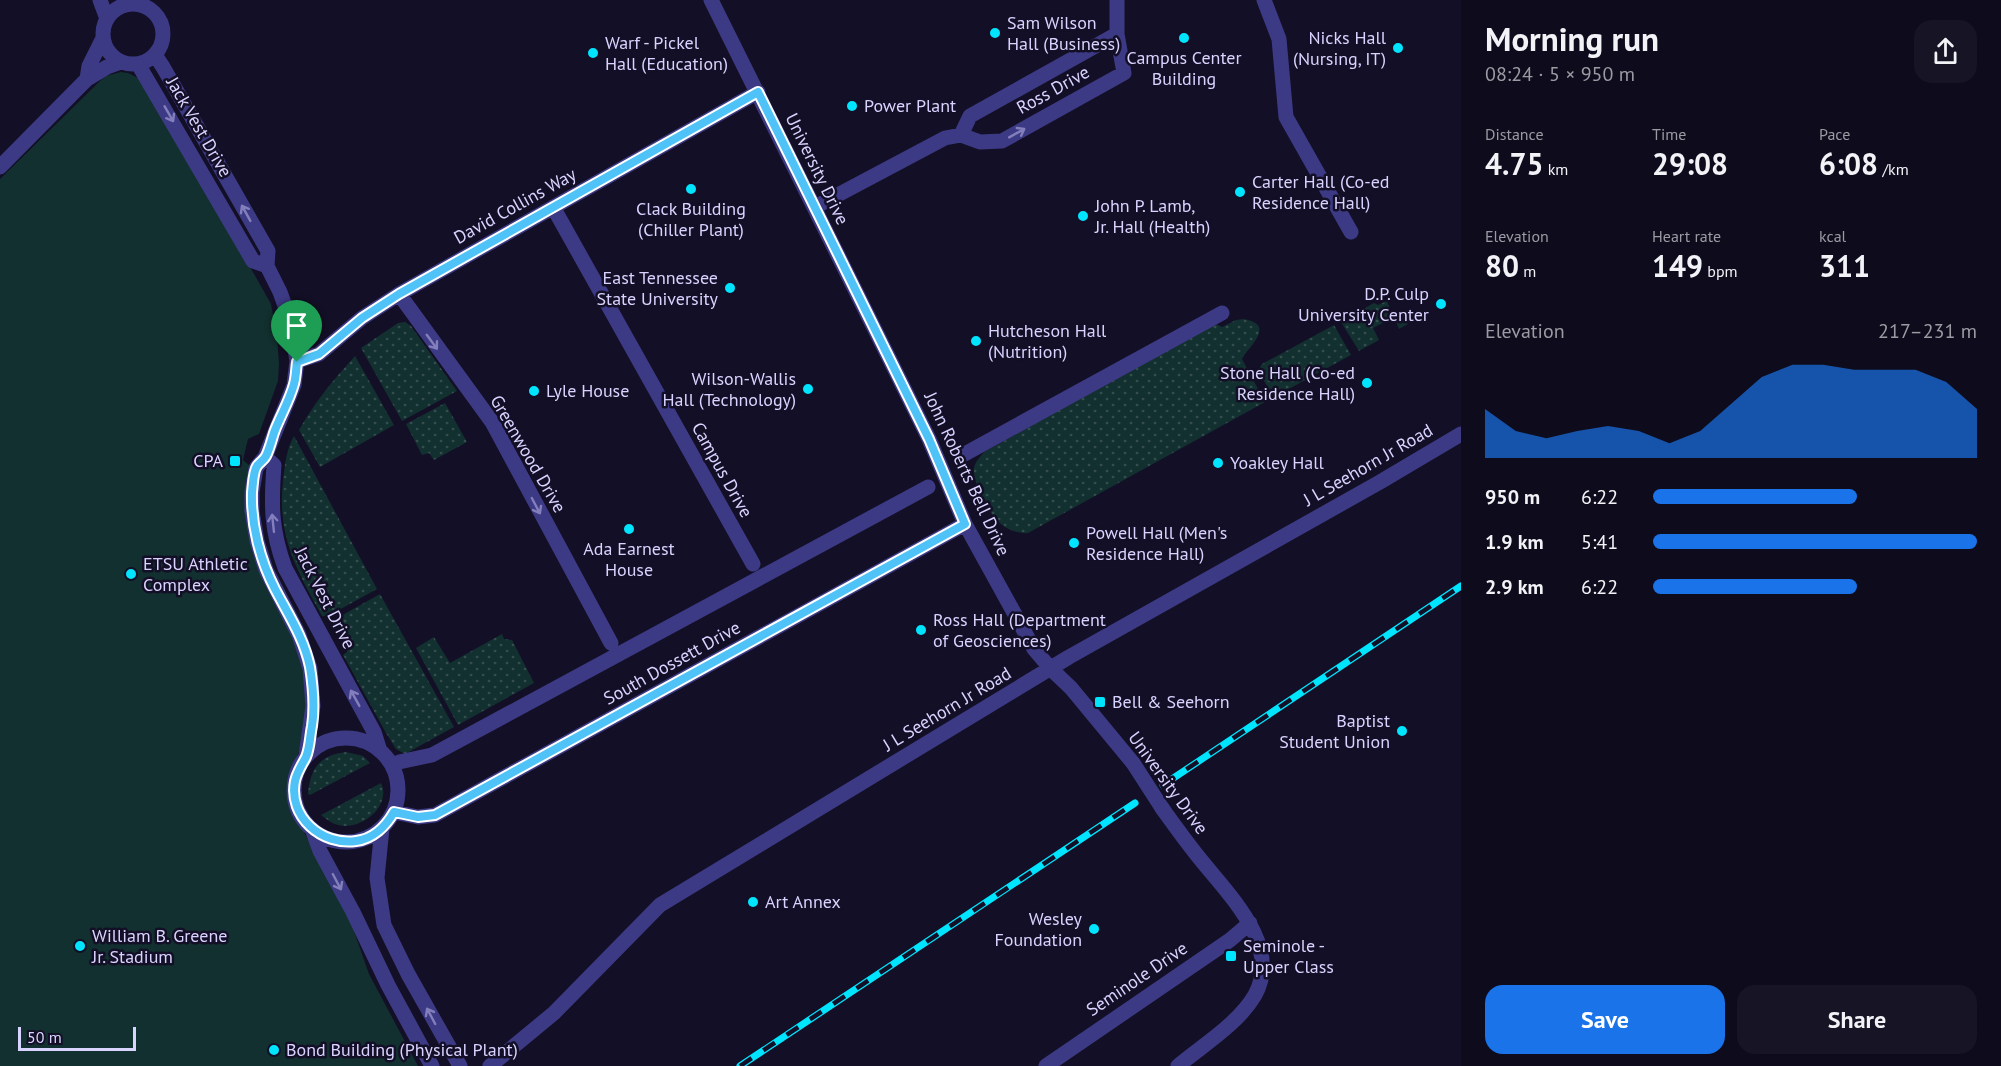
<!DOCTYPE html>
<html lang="en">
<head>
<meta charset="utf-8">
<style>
  body { margin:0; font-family:"PT Sans",sans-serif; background:#171425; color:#f1f3f6; height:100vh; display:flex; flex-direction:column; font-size:22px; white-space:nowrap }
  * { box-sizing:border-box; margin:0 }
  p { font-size:20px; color:#9b9ba3 }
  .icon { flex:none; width:33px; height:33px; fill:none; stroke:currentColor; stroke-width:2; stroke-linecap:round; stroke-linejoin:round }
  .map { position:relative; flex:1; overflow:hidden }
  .panel { display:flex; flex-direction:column; background:#0e0b1c; width:540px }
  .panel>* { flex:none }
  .scale { position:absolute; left:18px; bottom:15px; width:118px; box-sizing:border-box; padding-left:6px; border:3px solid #d9d4ff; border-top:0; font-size:16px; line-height:21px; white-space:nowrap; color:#d9d4ff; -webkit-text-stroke:4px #130f26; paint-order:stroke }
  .pin { position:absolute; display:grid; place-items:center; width:51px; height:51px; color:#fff; margin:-62px -26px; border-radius:50% 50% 50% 0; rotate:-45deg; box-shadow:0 0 6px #0007 }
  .pin .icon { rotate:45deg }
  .round { display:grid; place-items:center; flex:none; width:63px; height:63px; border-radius:18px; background:#171425 }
  .overview { display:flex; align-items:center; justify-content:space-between; height:102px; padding:0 24px }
  h1 { font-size:33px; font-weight:700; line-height:45px }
  .metrics { display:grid; grid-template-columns:repeat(3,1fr); gap:9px; height:102px; padding:6px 24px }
  .metrics div { display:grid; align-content:center }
  .metrics b { font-size:30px; font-weight:700 }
  .metrics small { font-size:16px; font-weight:400 }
  .metrics p { font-size:16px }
  .chart { height:168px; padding:12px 24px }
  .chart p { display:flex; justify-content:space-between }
  .chart svg { width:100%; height:108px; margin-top:6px; fill:#1a73e8; opacity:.7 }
  .action { display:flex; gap:12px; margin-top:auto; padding:12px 24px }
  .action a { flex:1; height:69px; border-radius:18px; background:#1a73e8; color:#fff; font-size:24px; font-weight:700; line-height:69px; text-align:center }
  .action a+a { background:#171425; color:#f1f3f6 }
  ul { padding:0 24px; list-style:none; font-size:20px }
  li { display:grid; grid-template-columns:96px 72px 1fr; align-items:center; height:45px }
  li i { height:15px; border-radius:8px; background:#1a73e8 }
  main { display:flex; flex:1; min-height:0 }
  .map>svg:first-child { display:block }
</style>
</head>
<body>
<main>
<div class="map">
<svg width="1461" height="1066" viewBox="0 0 1461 1066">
  <defs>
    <pattern id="grass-dots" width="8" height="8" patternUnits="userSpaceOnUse" patternTransform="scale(1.5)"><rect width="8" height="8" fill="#12302f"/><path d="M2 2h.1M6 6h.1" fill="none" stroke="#344d4e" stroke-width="1.8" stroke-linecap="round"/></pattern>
  </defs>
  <rect width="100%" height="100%" fill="#130f26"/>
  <path fill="url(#grass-dots)" d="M1387,301l4,10 9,1 8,12 -9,5 -5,-12 -21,11 6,12 -20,11 -18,-29 33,-19 4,2z
    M1243,319c35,5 4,29 -1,40l23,43 -237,131c-10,0 -19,-2 -27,-9 -11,-8 -29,-42 -27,-56 1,-6 6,-11 10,-16l232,-128 6,3 14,-7z
    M405,322l6,4 46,65 -55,30 -41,-73 37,-25z
    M1334,325l17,30 -77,42 -13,-21 -1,-9 2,-3z
    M355,356l39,69 -74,42 -21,-37c16,-28 34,-50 56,-74z
    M445,403l22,39 -33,18 -5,-7 -7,2 -16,-31z
    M294,436l83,153 -49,27h-6c-26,-47 -45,-80 -39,-135 2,-17 3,-31 11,-45z
    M380,594l74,133 -49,27 -9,-5 -10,-16 -43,-78 4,-3 -17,-30z
    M502,634l2,5 8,1 22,43 -76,42 -42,-77 18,-11 16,26z
    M346,752l17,4 7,7 -60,32 -2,-1c2,-26 12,-39 38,-42z
    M381,783c11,24 -21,48 -43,42 -7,-2 -12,-6 -17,-10z"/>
  <path fill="#12302f" d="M121,72l7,1 10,5 54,86 79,140 6,32 2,28 -1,17 -19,53 -11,5 -5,21 7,6 -4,41 55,149 8,42 -7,46 -9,22 -5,22 3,20 57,106 21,60 49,92h-418v-887l100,-98 6,-5z"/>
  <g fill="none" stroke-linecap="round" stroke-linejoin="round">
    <path stroke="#3d3a85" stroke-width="15" d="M100,0l7,19
      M711,0l177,356 41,83 36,85 69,125 17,20 20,19 62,75
      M1264,0l15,39 7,78 65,115
      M103 34a30 30 0 1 1 60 0a30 30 0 1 1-60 0Z
      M155,55l8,12 105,184 -1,15 13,26 9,25 8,44 -3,24 -29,72 -9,11 -4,24v19l5,30 9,29 33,65 11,33 3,38 -7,50
      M138,64l115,197 14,5
      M87,79l2,-13 14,-28
      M961,135l9,-19 147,-82
      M0,167l87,-88 20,-12 14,-5
      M553,207l200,357
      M815,207l130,-69 16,-3 19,7 22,-1 122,-68 -7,-39v-34
      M399,294l93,128 119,221
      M297,361l22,-7 43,-36 37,-24 359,-202
      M961,456l261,-143
      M265,457l9,8c-3,40 -3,65 11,103l89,164 6,19
      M294 790a52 52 0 1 1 104 0a52 52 0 1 1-104 0Z
      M399,762l33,-7 496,-268
      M1162,808c13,18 25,35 39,52 28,35 81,86 54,135 -17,29 -52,50 -77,71
      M394,812l24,5 17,-2 530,-291
      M382,828l-5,50 7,47 24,49 52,92
      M312,829l8,22 33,61 35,73 44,81
      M490,1066l64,-53 106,-108 409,-248 311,-175 81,-48
      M1046,1066l184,-126 20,-17"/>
    <g stroke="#00e5ff" stroke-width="7">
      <path id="rail" d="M1163,785l298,-199
        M740,1066l395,-263"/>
    </g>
    <use href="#rail" stroke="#130f26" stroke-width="4.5" stroke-dasharray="14" stroke-linecap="butt"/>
    <path stroke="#3d3a85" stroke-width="15" d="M1133,763l29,45"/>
  </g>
  <defs><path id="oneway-shaft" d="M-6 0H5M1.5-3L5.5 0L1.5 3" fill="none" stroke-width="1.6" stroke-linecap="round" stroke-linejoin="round" transform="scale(1.5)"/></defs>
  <g stroke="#837fbc">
    <use href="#oneway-shaft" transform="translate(169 114) rotate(60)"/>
    <use href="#oneway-shaft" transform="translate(1017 133) rotate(-29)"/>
    <use href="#oneway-shaft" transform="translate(246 213) rotate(-119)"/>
    <use href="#oneway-shaft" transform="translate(432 342) rotate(54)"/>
    <use href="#oneway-shaft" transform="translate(536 506) rotate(62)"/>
    <use href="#oneway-shaft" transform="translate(273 523) rotate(-96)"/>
    <use href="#oneway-shaft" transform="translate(355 698) rotate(-119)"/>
    <use href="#oneway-shaft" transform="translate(337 882) rotate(62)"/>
    <use href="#oneway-shaft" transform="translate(431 1016) rotate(-118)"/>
  </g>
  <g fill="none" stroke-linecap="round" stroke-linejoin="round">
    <g stroke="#fff" stroke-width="12">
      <path id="route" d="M758,92l171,347 36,85 -530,291 -17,2 -24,-5c-8,14 -21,27 -38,29 -34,5 -68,-24 -61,-60 2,-9 7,-16 11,-24 4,-9 4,-22 6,-31 3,-19 1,-40 -2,-59 -6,-29 -22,-53 -35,-78 -15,-29 -24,-64 -23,-97 1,-7 1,-20 5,-26 3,-4 7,-6 9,-10 4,-8 6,-18 9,-26 6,-15 15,-31 19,-46 2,-7 2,-15 3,-22l22,-8 43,-36 37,-24z"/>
    </g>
    <use href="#route" stroke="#4fc3f7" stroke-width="8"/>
  </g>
  <g fill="#00e5ff" stroke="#130f26" stroke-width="2">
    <circle cx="995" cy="33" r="6"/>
    <circle cx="1184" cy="38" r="6"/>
    <circle cx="1398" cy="48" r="6"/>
    <circle cx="593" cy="53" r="6"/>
    <circle cx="852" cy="106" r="6"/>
    <circle cx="691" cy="189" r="6"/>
    <circle cx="1240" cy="192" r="6"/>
    <circle cx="1083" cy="216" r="6"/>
    <circle cx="730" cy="288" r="6"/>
    <circle cx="1441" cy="304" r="6"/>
    <circle cx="976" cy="341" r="6"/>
    <circle cx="1367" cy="383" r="6"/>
    <circle cx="808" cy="389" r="6"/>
    <circle cx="534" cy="391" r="6"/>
    <rect x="229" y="455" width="12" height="12" rx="3"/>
    <circle cx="1218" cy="463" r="6"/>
    <circle cx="629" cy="529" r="6"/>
    <circle cx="1074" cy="543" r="6"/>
    <circle cx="131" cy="574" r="6"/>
    <circle cx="921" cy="630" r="6"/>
    <rect x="1094" y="696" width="12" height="12" rx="3"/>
    <circle cx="1402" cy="731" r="6"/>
    <circle cx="753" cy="902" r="6"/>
    <circle cx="1094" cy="929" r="6"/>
    <circle cx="80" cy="946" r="6"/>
    <rect x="1225" y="950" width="12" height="12" rx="3"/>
    <circle cx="274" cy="1050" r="6"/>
  </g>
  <g text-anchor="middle" stroke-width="5" stroke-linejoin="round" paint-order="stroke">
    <g font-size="18" fill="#d9d4ff" stroke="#130f26" text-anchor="start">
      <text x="1007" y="29">Sam Wilson<tspan x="1007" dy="21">Hall (Business)</tspan></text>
      <text x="1386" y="44" text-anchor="end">Nicks Hall<tspan x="1386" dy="21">(Nursing, IT)</tspan></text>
      <text x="605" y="49">Warf - Pickel<tspan x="605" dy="21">Hall (Education)</tspan></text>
      <text x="1184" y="64" text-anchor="middle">Campus Center<tspan x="1184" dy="21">Building</tspan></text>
      <text x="864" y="112">Power Plant</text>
      <text x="1252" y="188">Carter Hall (Co-ed<tspan x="1252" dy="21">Residence Hall)</tspan></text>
      <text x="1095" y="212">John P. Lamb,<tspan x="1095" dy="21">Jr. Hall (Health)</tspan></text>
      <text x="691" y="215" text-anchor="middle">Clack Building<tspan x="691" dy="21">(Chiller Plant)</tspan></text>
      <text x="718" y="284" text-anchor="end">East Tennessee<tspan x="718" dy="21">State University</tspan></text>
      <text x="1429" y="300" text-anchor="end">D.P. Culp<tspan x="1429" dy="21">University Center</tspan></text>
      <text x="988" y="337">Hutcheson Hall<tspan x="988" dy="21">(Nutrition)</tspan></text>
      <text x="1355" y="379" text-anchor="end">Stone Hall (Co-ed<tspan x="1355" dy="21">Residence Hall)</tspan></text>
      <text x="796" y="385" text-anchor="end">Wilson-Wallis<tspan x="796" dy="21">Hall (Technology)</tspan></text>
      <text x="546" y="397">Lyle House</text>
      <text x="223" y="467" text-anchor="end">CPA</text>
      <text x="1230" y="469">Yoakley Hall</text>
      <text x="1086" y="539">Powell Hall (Men's<tspan x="1086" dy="21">Residence Hall)</tspan></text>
      <text x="629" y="555" text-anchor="middle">Ada Earnest<tspan x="629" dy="21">House</tspan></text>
      <text x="143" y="570">ETSU Athletic<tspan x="143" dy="21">Complex</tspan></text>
      <text x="933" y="626">Ross Hall (Department<tspan x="933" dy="21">of Geosciences)</tspan></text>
      <text x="1112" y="708">Bell &amp; Seehorn</text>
      <text x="1390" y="727" text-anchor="end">Baptist<tspan x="1390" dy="21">Student Union</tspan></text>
      <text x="765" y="908">Art Annex</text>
      <text x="1082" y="925" text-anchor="end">Wesley<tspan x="1082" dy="21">Foundation</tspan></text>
      <text x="92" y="942">William B. Greene<tspan x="92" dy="21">Jr. Stadium</tspan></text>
      <text x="1243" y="952">Seminole -<tspan x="1243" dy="21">Upper Class</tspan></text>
      <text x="286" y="1056">Bond Building (Physical Plant)</text>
    </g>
    <g font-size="18" fill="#d9d4ff" stroke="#130f26">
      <text transform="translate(1053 90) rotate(-29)" y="6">Ross Drive</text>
      <text transform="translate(199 127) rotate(60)" y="6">Jack Vest Drive</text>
      <text transform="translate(817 169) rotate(64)" y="6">University Drive</text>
      <text transform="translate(515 206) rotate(-29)" y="6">David Collins Way</text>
      <text transform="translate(528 454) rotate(60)" y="6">Greenwood Drive</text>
      <text transform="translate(1368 465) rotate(-30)" y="6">J L Seehorn Jr Road</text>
      <text transform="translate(722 470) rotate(61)" y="6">Campus Drive</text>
      <text transform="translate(967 474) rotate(65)" y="6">John Roberts Bell Drive</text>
      <text transform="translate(325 598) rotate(63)" y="6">Jack Vest Drive</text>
      <text transform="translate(672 663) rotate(-29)" y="6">South Dossett Drive</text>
      <text transform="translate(947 709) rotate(-31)" y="6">J L Seehorn Jr Road</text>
      <text transform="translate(1168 783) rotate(54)" y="6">University Drive</text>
      <text transform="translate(1137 979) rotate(-34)" y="6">Seminole Drive</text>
    </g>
  </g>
</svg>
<div class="scale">50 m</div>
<div class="pin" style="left:297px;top:362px;background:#1e9e55"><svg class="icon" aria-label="arrive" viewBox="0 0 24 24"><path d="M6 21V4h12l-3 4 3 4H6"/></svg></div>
</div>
<section class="panel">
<div class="overview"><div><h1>Morning run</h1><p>08:24 · 5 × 950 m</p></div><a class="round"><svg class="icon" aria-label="share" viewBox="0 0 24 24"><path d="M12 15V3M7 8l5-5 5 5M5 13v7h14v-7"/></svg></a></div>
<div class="metrics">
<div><p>Distance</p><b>4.75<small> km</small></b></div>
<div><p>Time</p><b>29:08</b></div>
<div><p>Pace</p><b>6:08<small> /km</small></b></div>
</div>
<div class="metrics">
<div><p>Elevation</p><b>80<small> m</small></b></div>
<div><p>Heart rate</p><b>149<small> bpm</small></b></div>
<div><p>kcal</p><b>311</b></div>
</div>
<div class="chart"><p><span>Elevation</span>217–231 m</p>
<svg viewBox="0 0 160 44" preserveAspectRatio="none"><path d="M0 44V24L10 33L20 36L30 33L40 31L50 33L60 38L70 33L80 22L90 11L100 6L110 6L120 8L130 8L140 8L150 13L160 24V44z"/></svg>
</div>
<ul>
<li><b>950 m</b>6:22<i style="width:63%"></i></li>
<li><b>1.9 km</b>5:41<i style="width:100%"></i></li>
<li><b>2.9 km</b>6:22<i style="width:63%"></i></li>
</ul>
<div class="action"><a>Save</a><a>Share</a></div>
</section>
</main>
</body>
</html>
